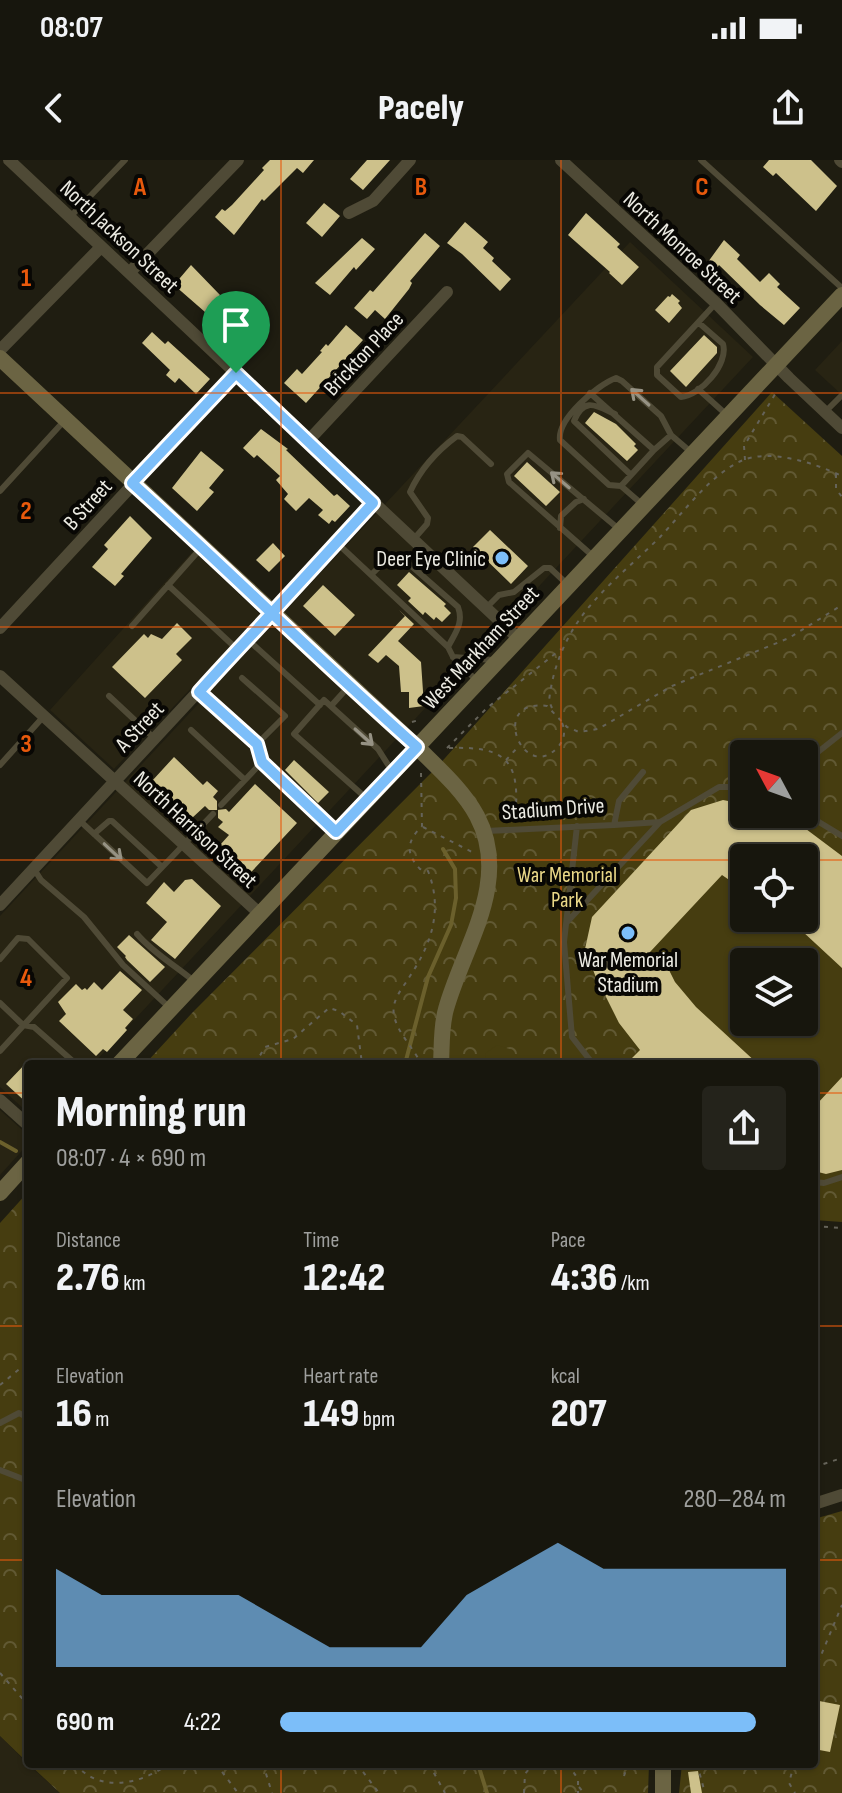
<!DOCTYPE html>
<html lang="en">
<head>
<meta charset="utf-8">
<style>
  body { margin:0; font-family:"Sofia Sans Condensed",sans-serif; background:#24231b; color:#f1f3f6; height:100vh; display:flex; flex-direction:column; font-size:30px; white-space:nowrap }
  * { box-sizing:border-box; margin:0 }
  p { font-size:26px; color:#9e9f9d }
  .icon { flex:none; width:44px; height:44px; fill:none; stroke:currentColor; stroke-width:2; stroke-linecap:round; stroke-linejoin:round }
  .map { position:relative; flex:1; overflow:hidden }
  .sheet { position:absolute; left:24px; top:900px; width:794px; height:708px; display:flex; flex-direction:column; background:#17160d; border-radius:8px; box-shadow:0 2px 6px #0004,0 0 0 2px #36352e }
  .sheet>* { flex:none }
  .needle { width:52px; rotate:311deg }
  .controls { position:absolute; left:730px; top:580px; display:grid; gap:16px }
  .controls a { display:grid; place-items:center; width:88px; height:88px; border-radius:8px; background:#17160d; box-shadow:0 2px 6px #0004,0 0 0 2px #36352e; font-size:40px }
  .pin { position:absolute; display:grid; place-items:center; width:68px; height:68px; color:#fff; margin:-82px -34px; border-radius:50% 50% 50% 0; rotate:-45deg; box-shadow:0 0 8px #0007 }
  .pin .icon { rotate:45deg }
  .round { display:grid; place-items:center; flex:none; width:84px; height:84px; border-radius:8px; background:#24231b }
  .overview { display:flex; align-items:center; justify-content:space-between; height:136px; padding:0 32px }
  h1 { font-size:44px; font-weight:800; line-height:60px }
  .metrics { display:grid; grid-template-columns:repeat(3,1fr); gap:12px; height:136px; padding:8px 32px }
  .metrics div { display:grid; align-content:center }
  .metrics b { font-size:40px; font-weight:800 }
  .metrics small { font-size:22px; font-weight:400 }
  .metrics p { font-size:22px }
  .chart { height:224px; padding:16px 32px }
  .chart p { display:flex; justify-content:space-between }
  .chart svg { width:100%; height:144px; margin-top:8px; fill:#7cbef9; opacity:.7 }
  ul { padding:0 32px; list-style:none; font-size:26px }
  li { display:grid; grid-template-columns:128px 96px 1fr; align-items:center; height:60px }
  li i { height:20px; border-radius:10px; background:#7cbef9 }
  .status { display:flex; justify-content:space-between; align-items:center; height:56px; padding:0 40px; background:#17160d; direction:ltr }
  .status svg { height:22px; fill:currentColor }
  header { display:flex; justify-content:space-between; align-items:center; height:104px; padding:0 32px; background:#17160d; font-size:36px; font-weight:800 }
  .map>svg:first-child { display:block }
</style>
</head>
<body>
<div class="status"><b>08:07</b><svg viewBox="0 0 49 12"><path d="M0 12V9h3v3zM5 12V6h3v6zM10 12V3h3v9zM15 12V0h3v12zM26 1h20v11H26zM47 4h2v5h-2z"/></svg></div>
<header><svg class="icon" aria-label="back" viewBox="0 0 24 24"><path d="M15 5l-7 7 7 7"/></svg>Pacely<svg class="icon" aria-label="share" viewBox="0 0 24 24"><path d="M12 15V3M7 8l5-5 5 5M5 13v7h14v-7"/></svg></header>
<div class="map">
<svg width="842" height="1633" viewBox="0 0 842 1633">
  <defs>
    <pattern id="park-crowns" width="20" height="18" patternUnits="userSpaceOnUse" patternTransform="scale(2)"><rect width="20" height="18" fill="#463d10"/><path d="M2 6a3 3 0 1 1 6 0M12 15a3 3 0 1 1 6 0" fill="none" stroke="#615933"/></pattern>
  </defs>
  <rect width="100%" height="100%" fill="#1f1d11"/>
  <path fill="#282413" d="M630,82l123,115 -660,707h-65v49l-28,-26v-171z
    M842,181v54l-27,-25z
    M194,390l67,65 -147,154 -64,-59z
    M0,950l28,25v9l-28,31z
    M0,1576l28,28 32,29h-60z"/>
  <path fill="url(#park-crowns)" fill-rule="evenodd" d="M772,232l70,64v766l-28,-2v-156h-669l47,-51 245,-246zM744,594h60v60h-60zM744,698h60v60h-60zM744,802h60v60h-60z
    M28,1032v571l-28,-27v-513z
    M842,1351v282h-163l3,-29h132v-245z
    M29,1604h620l-1,29h-588z"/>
  <path fill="#463d10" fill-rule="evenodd" d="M723,640l21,4v10h33l25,12 40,29v315l-16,4 -12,-3v-107h-188l13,-15 -20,-26 -24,-48 -10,-26 7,-32 102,-109zM744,698h60v60h-60zM744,802h60v60h-60z
    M497,885l15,5 10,14h-37l1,-11z"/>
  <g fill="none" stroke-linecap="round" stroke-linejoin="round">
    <path stroke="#6b602c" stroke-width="4" d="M405,904l23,-87 23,-52 5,-27 -1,-29 -12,-20
      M0,982l16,9
      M478,1604l9,29"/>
  </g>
  <path fill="#cdc18b" d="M270,0h44l-11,13 -6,-5 -33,33 -2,-2 -28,36 -19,-18 7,-8 3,2 7,-6 32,-35 -2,-2z
    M367,0h23l-27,30 -13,-11z
    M769,0h42l26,26 -21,25 -40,-38 -3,3 -10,-9z
    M324,43l16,13 -18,21 -16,-14z
    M586,53l34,31 -3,3 22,20 -17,18 -13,-12 1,-1 -42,-37z
    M465,62l23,20 -5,6 11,10 -2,3 19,18 -11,12 -38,-37 -15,-11z
    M425,73l15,13 -30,35 2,2 -3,6 -24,30 -10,-9 -8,9 -13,-11 16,-18 3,2z
    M362,78l13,11 -19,21 -2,-3 -24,28 -15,-12z
    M724,80l16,15 -3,4 23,23 9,-9 11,11 -3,3 23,21 -16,17 -24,-20 -41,-40 -3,4 -8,-7z
    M191,105l29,30 -15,17 -31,-27z
    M672,134l8,7 -2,2 4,5 -13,15 -14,-13 13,-14 2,1z
    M346,165l17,15 -57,63 -22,-20 13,-14 5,5 20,-22 -2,-1 6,-7 2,2z
    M152,172l13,12 3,-3 42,38 -14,15 -17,-16 -4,5 -9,-8 4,-5 -28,-27z
    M704,175l13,12v6l-31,34 -16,-16z
    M594,252l22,12 20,20 -2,2 4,4 -11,11 -42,-38z
    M261,269l27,20 -2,1 48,46 3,-2 13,12 -15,16 -3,-2 -3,4 -11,-9 5,-5 -14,-12 -13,13 -12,-12 4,-5 -12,-14 4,-4 -23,-21 -3,3 -11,-10z
    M201,291l23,19 -15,18 5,4 -17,19 -25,-23z
    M527,302l33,30 -14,14 -32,-30z
    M130,356l22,22 -31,36 3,2 -9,10 -23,-19 16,-18 -4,-4z
    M490,370l38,36 -17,18 -38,-37z
    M273,383l12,13 -16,16 -13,-12z
    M409,412l37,32 -2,2 7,7 -9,9 -6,-5 -2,3 -9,-8 -2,3 -15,-14 3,-3 -14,-13z
    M323,425l32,30 -20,21 -32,-30z
    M399,450l15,14 -16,17 23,21 3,44 -15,2v-16h-8l-2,-26 -13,-11 -8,8 -10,-8 37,-39z
    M177,463l15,15 -16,16 6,6 -37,38 -33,-31 32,-33 4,4 3,-4 11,5z
    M174,597l29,28 4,-4 11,10 -5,6 4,4v9l9,-1 3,3 26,-28 42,39 -57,61 -28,-30 17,-19 -11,-8 5,-5 -5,-4v-8h-9l-4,-4 -13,12 -40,-37z
    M294,600l35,32 -11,11 -33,-33z
    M723,640l21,4v10h33l25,12 40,30v112l-54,-50h16v-60h-60v32l-22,-15 -72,77 18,16 7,14 21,25 62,57h-132l14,-14 -21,-27 -24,-48 -10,-26 7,-32 99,-107z
    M192,719l29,27 -46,53 -24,-19 16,-18 -21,-19 18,-21 10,10 11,-12z
    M129,775l36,32 -15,15 -23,-22 -2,-3 1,-1 -9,-9z
    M120,811l22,19 -19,20 10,9 -8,9 2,2 -20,22 -4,-3 -7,7 -37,-35 7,-7 -8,-12 18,-18 6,6 3,-2 2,2 7,-8 8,8z
    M28,901v43l-22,-20z
    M842,917v93l-16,4 -12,-3v-55l2,-11z
    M814,1540l26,5 -10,47 -16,-3z
    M698,1611l4,22h-11l-3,-21z"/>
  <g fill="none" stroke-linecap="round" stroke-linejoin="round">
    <path stroke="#656359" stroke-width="2" stroke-dasharray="4 6" stroke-linecap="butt" d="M745,300l-1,-14 33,-55
      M836,314v15l6,8
      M552,548l-3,-7c3,-26 10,-47 23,-70 21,-36 58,-64 88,-94 23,-24 50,-62 81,-76 29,-13 73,2 101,15
      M412,562l7,-2
      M562,563c4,9 2,17 -4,24 -34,38 -71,-49 -11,-41l20,21 12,5 19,-3 74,-43 117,-48 53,-33
      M447,588l40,-40 74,-59
      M449,588c58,-2 72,13 66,71
      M506,600l12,-13
      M421,613l1,53c-15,15 -17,27 -2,43l8,2c15,38 4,72 -18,105 -7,12 -19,24 -16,39 3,18 20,33 27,49
      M423,667l51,26
      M255,904l10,-17 28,-8 36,-31 10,3 18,14 5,39
      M814,1066l28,2
      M0,1225l28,-23
      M814,1307l28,-9
      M814,1512l28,-67
      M0,1513l28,32
      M75,1604c25,29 64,21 94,0
      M216,1604l22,29
      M263,1604l9,29
      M357,1604l22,29
      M429,1604l16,29
      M568,1604l10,15v14
      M697,1604l8,29
      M794,1604l-5,19 6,10
      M624,1616l4,-12
      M579,1627l5,6
      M524,1633l1,-19 8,-10"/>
    <path stroke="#4f4a36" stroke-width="6" d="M701,0l141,128
      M70,57l55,-57
      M699,163l24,21c6,20 -23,52 -42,53l-24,-22v-8l59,-64
      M698,229l30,27
      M590,233l64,57 17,-15
      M825,252l17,-17
      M615,254c-18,-8 -31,-18 -41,7l57,54
      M621,326l33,-36
      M0,331l65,-71
      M643,345l-22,-19 -12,-1 -49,-45c-3,-21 37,-55 56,-62l6,3 39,35 10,19 21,18
      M560,368l1,-12 15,-14 8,-3
      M413,380l14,-16 1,-6 -18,-26c10,-22 28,-42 47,-56l5,1 29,27
      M337,383l111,104
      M594,397l-85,-75 -2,-8 21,-21 92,77
      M371,415l12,-12 17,-7 58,51c6,16 -3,26 -10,40l5,10 25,25
      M168,425l70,65
      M486,448l13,-13 15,-3 30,-24h6l16,15
      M132,466l70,-79
      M247,479l73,66
      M453,497l40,3
      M242,518l43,38 -28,28
      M199,532l58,52 5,18
      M109,536l46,43
      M331,546l19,-21
      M191,570l54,50 17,-18 74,70
      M804,603l38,-30
      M0,605l44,-49
      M365,637l-71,-63 30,-34 54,49 14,22
      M221,645l24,-25
      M804,653l38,23
      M79,660l68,63 66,-69
      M614,665l46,-3 59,-35h25
      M577,666l-13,116 8,95 21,27
      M486,671l128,-6 5,-24 24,-29
      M94,674l15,-13h3l50,46
      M34,709l7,11 43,37 39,48 48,44
      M567,762l93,-100
      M137,774c17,20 38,31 58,48
      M0,799l18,-21 10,1 39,39 -67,73
      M0,843l23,22 11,2 42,37
      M814,1022l10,1 18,-6
      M0,1263l19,-10 9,5
      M0,1310l28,11"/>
    <path stroke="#4f4a36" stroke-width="12" d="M9,0l509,478
      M561,0l155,143 73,75 53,50
      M840,0l2,2
      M349,53l24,-12 37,-41
      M130,112l108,-112
      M0,190l101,-103
      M309,280l138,-148
      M0,468l236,-255
      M0,516l259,237
      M0,745l373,-402
      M0,940l28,25
      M814,1344l28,-9"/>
    <path stroke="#6b6443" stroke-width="16" d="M0,198l417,389c21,21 46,43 60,69 35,66 -14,131 -31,193 -5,17 -4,37 -5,55
      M119,904l723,-769
      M0,1033l28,-31
      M663,1633v-29"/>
  </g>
  <defs><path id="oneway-shaft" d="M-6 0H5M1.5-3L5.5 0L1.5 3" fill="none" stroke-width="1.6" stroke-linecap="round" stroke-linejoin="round" transform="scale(2)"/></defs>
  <g stroke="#969284">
    <use href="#oneway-shaft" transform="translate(640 237) rotate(-138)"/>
    <use href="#oneway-shaft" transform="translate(560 320) rotate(-140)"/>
    <use href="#oneway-shaft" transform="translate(364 577) rotate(42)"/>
    <use href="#oneway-shaft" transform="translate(113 692) rotate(43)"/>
  </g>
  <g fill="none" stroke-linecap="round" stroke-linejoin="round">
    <g stroke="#fff" stroke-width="16">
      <path id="route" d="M236,213l137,130 -101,110c-24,26 -49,52 -73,79l58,52 5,18 74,70 81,-85c-97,-86 -189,-177 -285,-264l104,-110"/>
    </g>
    <use href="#route" stroke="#7cbef9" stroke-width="10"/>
  </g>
  <path fill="none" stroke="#e8590c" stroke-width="2" stroke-opacity="0.55" d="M281,0v904M561,0v904M0,233h842M0,467h842M0,700h744M804,700h38M0,933h28M814,933h28M0,1166h28M814,1166h28M0,1400h28M814,1400h28M281,1604v29M561,1604v29"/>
  <g fill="#7cbef9" stroke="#080704" stroke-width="3">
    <circle cx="502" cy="398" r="8"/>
    <circle cx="628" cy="773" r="8"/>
  </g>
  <g text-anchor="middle" stroke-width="8" stroke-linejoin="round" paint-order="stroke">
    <g font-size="22" fill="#ecebe3" stroke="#080704">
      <text transform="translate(120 76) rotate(43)" y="8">North Jackson Street</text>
      <text transform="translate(683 87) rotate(43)" y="8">North Monroe Street</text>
      <text transform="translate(363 193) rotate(-47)" y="8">Brickton Place</text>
      <text transform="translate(87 344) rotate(-48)" y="8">B Street</text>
      <text transform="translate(480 487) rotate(-47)" y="8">West Markham Street</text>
      <text transform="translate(139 566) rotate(-47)" y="8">A Street</text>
      <text transform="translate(553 648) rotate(-4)" y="8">Stadium Drive</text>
      <text transform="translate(196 669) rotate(43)" y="8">North Harrison Street</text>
    </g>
    <g font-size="22" fill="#ecebe3" stroke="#080704" text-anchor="end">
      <text x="486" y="406">Deer Eye Clinic</text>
      <text x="628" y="807" text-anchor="middle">War Memorial<tspan x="628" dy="25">Stadium</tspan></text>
    </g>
    <g font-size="22" fill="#ead888" stroke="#080704">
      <text x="567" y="722">War Memorial<tspan x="567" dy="25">Park</tspan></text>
    </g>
  </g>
  <g font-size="26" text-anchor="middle" font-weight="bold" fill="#e8590c" stroke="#080704" stroke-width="8" stroke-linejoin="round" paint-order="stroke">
    <text x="140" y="35">A</text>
    <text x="421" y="35">B</text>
    <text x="702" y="35">C</text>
    <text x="26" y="126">1</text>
    <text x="26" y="359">2</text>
    <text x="26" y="592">3</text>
    <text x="26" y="826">4</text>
  </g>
</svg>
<div class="controls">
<a><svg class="needle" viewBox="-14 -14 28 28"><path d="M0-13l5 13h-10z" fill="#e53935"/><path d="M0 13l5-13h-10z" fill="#9e9f9d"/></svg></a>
<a><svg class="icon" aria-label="locate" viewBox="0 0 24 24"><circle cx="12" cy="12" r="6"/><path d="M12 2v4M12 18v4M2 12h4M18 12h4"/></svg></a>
<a><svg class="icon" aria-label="layers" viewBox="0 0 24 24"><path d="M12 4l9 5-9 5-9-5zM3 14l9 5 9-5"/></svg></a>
</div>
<div class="pin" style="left:236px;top:213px;background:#1e9e55"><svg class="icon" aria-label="arrive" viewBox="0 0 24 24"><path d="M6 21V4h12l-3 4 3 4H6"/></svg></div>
<section class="sheet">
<div class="overview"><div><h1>Morning run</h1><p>08:07 · 4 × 690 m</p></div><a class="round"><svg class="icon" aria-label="share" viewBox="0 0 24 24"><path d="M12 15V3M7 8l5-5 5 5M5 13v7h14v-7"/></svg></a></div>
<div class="metrics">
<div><p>Distance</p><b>2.76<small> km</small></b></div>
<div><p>Time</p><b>12:42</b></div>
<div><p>Pace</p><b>4:36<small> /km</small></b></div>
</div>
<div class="metrics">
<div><p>Elevation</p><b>16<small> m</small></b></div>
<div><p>Heart rate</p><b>149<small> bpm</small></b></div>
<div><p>kcal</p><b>207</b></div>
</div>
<div class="chart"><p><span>Elevation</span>280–284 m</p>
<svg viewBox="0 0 160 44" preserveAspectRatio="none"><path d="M0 44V14L10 22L20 22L30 22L40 22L50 30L60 38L70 38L80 38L90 22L100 14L110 6L120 14L130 14L140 14L150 14L160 14V44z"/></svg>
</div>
<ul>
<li><b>690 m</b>4:22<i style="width:94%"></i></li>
</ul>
</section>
</div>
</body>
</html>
